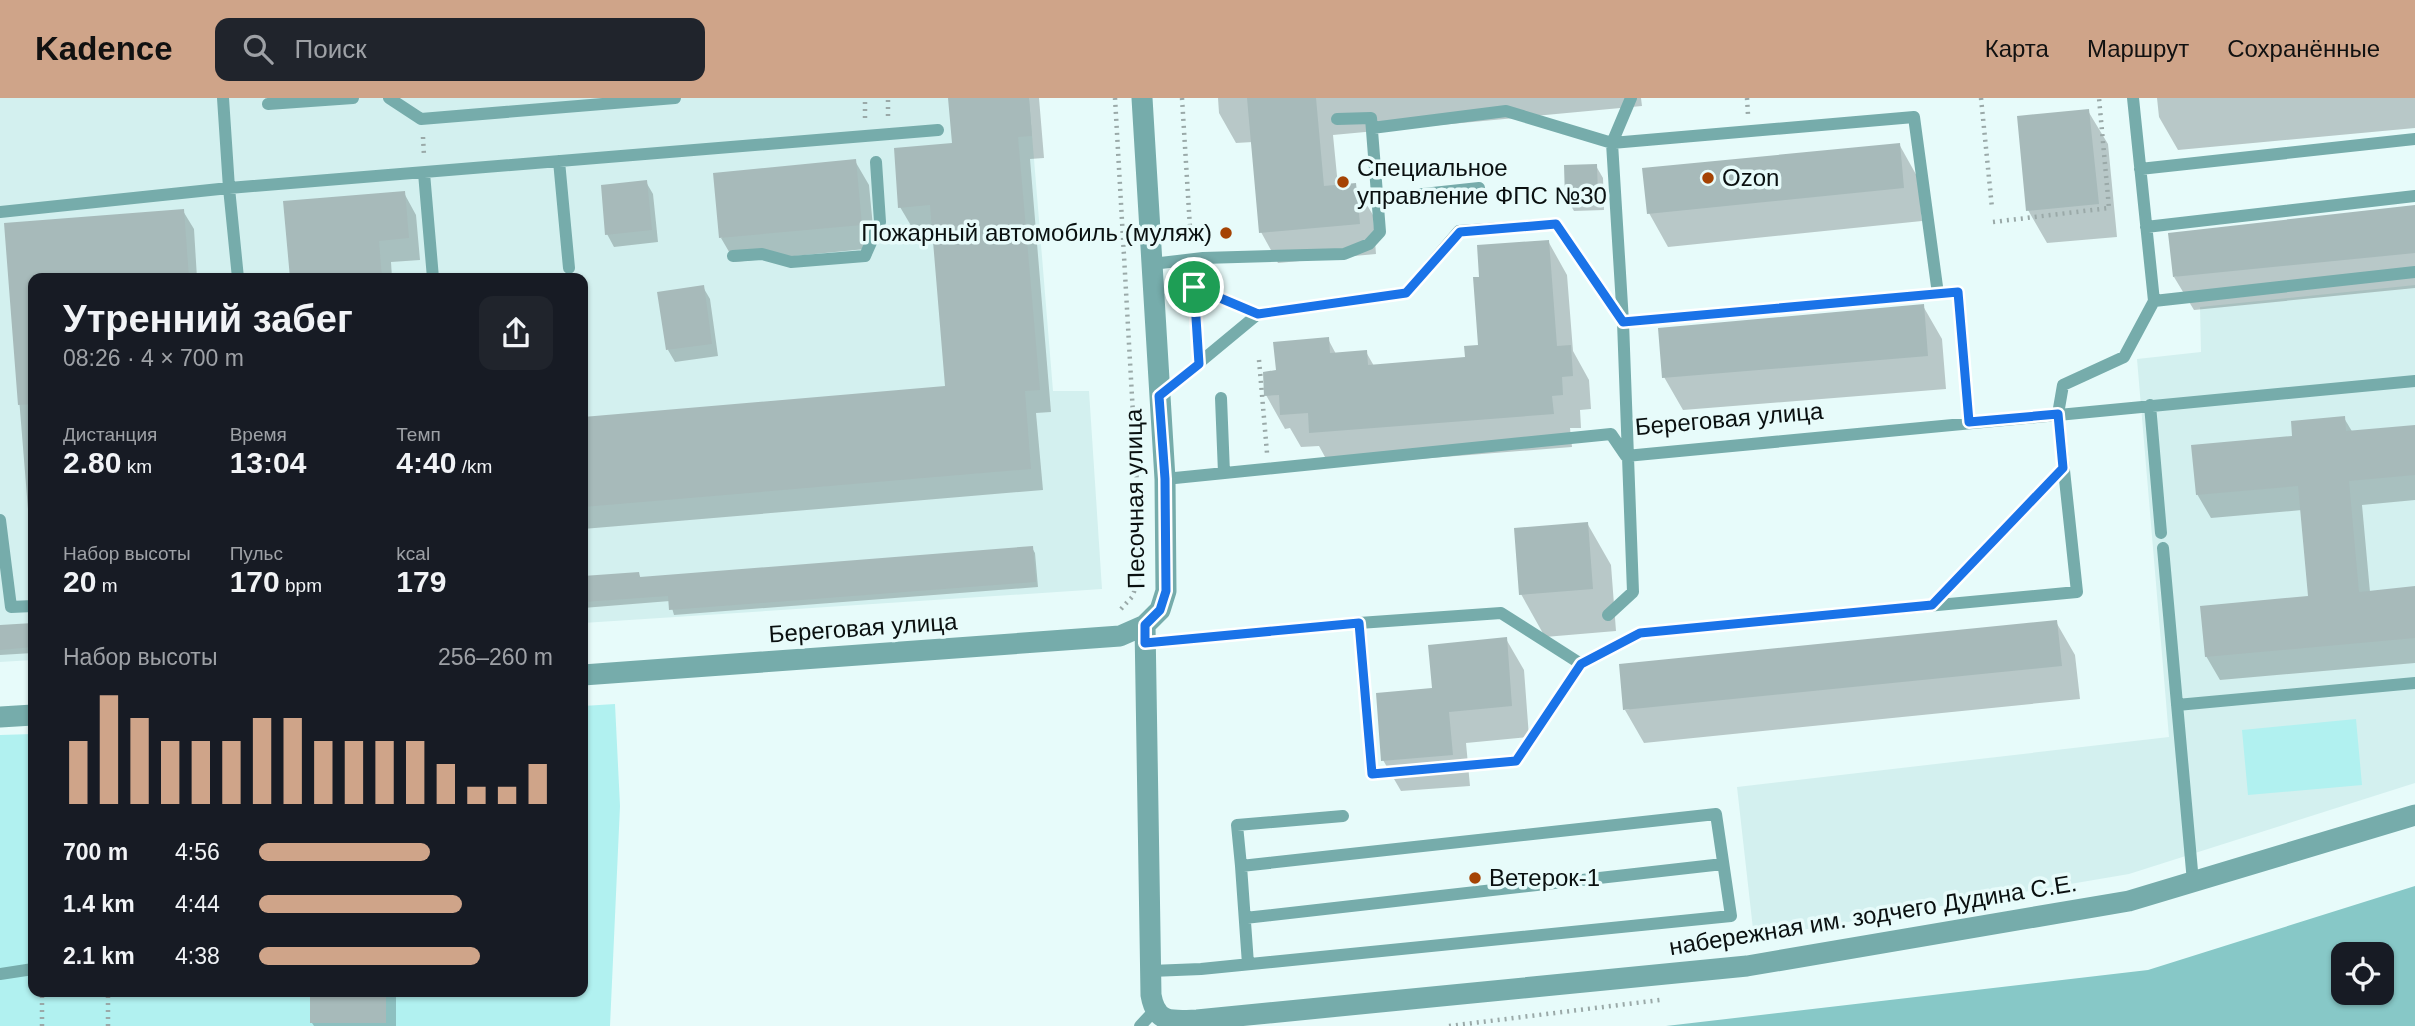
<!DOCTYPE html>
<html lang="ru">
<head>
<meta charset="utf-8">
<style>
  body { margin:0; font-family:Arial,sans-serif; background:#20242c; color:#f1f3f6; height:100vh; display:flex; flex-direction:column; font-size:26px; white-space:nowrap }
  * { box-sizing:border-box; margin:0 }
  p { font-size:23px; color:#9ea1a6 }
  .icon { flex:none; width:38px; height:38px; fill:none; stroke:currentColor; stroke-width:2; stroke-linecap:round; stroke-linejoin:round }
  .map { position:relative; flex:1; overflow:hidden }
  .panel { position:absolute; left:28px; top:175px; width:560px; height:724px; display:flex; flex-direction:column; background:#171b24; border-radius:14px; box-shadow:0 2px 5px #0004 }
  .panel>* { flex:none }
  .buttons { position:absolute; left:2331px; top:844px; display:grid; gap:14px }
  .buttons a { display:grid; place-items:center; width:63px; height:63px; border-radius:14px; background:#171b24; box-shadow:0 2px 5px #0004; font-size:35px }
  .pin { position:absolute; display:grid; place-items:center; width:60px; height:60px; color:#fff; margin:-30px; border:4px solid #fff; border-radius:50%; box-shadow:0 2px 7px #0007 }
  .round { display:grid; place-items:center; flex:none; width:74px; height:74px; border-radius:14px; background:#20242c }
  .headline { display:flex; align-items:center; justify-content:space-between; height:119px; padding:0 35px }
  h1 { font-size:38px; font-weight:700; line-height:52px }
  .stats { display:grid; grid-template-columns:repeat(3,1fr); gap:10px; height:119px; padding:7px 35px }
  .stats div { display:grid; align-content:center }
  .stats b { font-size:30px; font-weight:700 }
  .stats small { font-size:19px; font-weight:400 }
  .stats p { font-size:19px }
  .chart { height:196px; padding:14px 35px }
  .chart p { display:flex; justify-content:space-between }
  .chart svg { width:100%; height:126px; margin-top:7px; stroke:#cfa489; stroke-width:6 }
  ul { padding:0 35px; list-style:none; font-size:23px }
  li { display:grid; grid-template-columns:112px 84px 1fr; align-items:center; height:52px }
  li i { height:18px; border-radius:9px; background:#cfa489 }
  header { display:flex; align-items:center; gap:42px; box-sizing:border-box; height:98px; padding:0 35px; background:#cfa489; color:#111 }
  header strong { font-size:33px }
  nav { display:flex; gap:38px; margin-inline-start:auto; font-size:24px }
  .search { width:490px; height:63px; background:#20242c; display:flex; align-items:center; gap:18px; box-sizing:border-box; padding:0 24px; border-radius:14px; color:#9ea1a6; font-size:26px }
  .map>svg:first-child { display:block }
</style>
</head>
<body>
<header>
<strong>Kadence</strong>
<div class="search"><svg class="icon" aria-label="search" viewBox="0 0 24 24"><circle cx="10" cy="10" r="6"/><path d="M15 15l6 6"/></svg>Поиск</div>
<nav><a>Карта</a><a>Маршрут</a><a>Сохранённые</a></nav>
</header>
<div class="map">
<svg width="2415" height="928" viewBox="0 0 2415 928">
  <rect width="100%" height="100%" fill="#e7fbfa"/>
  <path fill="#d3f0ef" d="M0,0h1029l24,293h36l13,198 -519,34v-345h-550v382l-33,2z
    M2415,187v498l-286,91 -375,64 -17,-151 432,-50 -32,-378 64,-7 -1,-45z"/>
  <path fill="#b1f1f0" d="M615,606l5,102 -10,220h-610v-291l33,-1v258h550v-286z
    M2356,621l6,66 -114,10 -6,-65z"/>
  <path fill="#87c8c7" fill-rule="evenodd" d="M2415,788v140h-749l482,-56zM2343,856h39v38h-39z"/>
  <path fill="#0003" d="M949,0h90l5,60 -14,1 21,253 -15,1 7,77 -460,39v-110l364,-31 -14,-161 -20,2 -13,-22 53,-62z
    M1218,0h423l1,8 -309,29 5,51 17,-1 18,30 3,39 -98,9 -17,-31 -8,-90 -17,1 -17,-30z
    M2157,0h258v30l-237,22 -19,-33z
    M2088,13l20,33 9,93 -70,6 -19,-33z
    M1899,46l19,34 4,43 -254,26 -19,-34z
    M855,63l14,24 6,63 -140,14 -14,-24z
    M1596,68l7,12 1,32 -30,1 -7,-12z
    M646,84l7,12 5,48 -44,5 -7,-13z
    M404,95l12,22 4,45 -29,2 1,16h-100l-7,-76z
    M2415,109v81l-221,22 -20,-33z
    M183,113l11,18 3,49h-164v293l-28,-346z
    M1548,143l19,34 6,76 16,29 2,29 -11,1 1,18h-11l2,19 -242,19 -11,-20 -18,1 -11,-19 -5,1 -19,-34 12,-23 50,-33 8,15 30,-2 8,14 92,-7 14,-12 1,-69z
    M703,189l7,12 8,57 -43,6 -7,-12z
    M1923,208l19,33 4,50 -263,21 -19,-33z
    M2344,320l9,15 62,-6v73l-53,5 8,87 45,-4v75l-195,17 -14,-24 104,-59 -8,-87 -91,8 -14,-24 97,-56z
    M1587,425l24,42 5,66 -71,6 -24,-43z
    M1032,450l3,5 3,34 -364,28 -4,-14 -87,7v-30l55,-4 3,4z
    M2056,524l19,33 5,44 -436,44 -19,-33z
    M33,527v28l-33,2v-28z
    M1506,541l18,31 5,67 -63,6 4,43 -69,5 -18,-31 51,-71z
    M312,894h84v34h-82l-2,-3z"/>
  <path fill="#a7baba" d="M948,0h81l3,38 -14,1 22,253 -15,1 6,78 -448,38v-90l362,-31 -15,-181 -32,3 -4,-60 58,-5z
    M1247,0h69l8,88 32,-3 4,41 -101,9z
    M2089,11l10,95 -73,7 -9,-95z
    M1900,45l4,45 -257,26 -5,-46z
    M856,61l6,66 -143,13 -6,-65z
    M1597,66l1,35h-33l-1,-34z
    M647,82l5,50 -47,5 -4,-50z
    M405,93l4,47 -30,3 3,37h-92l-7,-77z
    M2415,107v48l-242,24 -5,-44z
    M184,111l5,69h-156v126l-15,1 -14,-182z
    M1549,142l8,106 14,-1 2,31 -11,1 1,18 -11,1 2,18 -245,19 -1,-20 -28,2 -1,-20 -15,1 -1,-24 13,-2 -3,-28 56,-5 1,16 37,-3 1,15 97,-8 -1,-11 14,-1 -5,-68h6l-2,-32z
    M704,187l8,59 -46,6 -9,-58z
    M1924,206l4,52 -266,22 -4,-50z
    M2345,318l1,15 69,-6v50l-66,6 10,111 56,-6v52l-210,19 -5,-51 108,-10 -10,-110 -102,9 -5,-50 101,-9 -1,-15z
    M1588,424l5,67 -74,6 -5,-67z
    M1033,448l3,36 -367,28 -1,-14 -85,6v-26l56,-4 1,5z
    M2057,522l5,46 -439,44 -4,-46z
    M33,525v24l-33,3v-25z
    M1507,539l5,69 -63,6 4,43 -72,6 -5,-68 56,-5 -4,-43z
    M310,894h76v31h-76z"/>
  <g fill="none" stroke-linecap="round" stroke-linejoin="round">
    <path stroke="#9aa9a8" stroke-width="4.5" stroke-dasharray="2 5" stroke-linecap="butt" d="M1115,0l25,439
      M1182,0l9,146
      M1747,0l1,17
      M1981,0l11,110
      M888,18v-18
      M865,20v-20
      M423,39l1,19
      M1993,124l116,-14 -10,-110
      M1193,179l4,65
      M1194,189l44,19
      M1259,262l8,93
      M1950,488l98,-102
      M1121,511l11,-12 10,-26
      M42,928v-34
      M108,928v-34
      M1449,928l211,-26"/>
    <path stroke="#76acab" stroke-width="12" d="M223,0l6,90 9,90
      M389,0l32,21 254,-21
      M268,6l85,-6
      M1372,30l134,-17 106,32 302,-26 24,177
      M559,63l10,107
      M2140,71l275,-30
      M424,75l9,105
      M1377,101l102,-11
      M0,114l229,-24 709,-58
      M2146,129l269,-31
      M733,158l29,-2 29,8 74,-6 15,-34 -4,-60
      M1152,166l51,-6 141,-4 25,-10 11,-12 -9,-114 -34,1
      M2154,203l261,-29
      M1159,298l99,-82 148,-21 53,-62 97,-7 67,98 335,-30 11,130
      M1221,300l3,75
      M2150,307l11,128
      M1165,381l446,-45 15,22 789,-75
      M0,422l11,87 22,-1
      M2163,450l30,334
      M1608,517l25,-23 -10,-270 -11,-179 19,-45
      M1359,525l13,151 144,-13 65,-97
      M1145,545l214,-20 142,-10 80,51 59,-31 437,-41 -19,-178 5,-29 61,-28 30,-56 -21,-203
      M2177,607l238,-22
      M1241,768l-4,-41 106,-9
      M1245,820l478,-54
      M1151,873l50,-2 530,-53 -15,-102 -475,52 7,98
      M0,876l33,-5
      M1140,928l15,-16"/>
    <path stroke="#76acab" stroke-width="21" d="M1145,527l6,370c5,29 21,26 46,25l550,-54 382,-65 286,-86
      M583,577l537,-39 25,-11 15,-15 6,-19 -1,-112 -23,-381
      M0,619l33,-2"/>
  </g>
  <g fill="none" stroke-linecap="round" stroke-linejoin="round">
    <g stroke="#fff" stroke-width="14">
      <path id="route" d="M1556,126l67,98 335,-30 11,130 89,-8 5,54 -131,137 -292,28 -59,31 -65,97 -144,13 -13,-151 -214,20v-18l15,-15 6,-19 -1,-112 -6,-83 40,-32 -5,-77 64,27 148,-21 54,-61z"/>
    </g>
    <use href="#route" stroke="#1a73e8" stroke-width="9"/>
  </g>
  <g fill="#a54304" stroke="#e7fbfa" stroke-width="2.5">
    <circle cx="1708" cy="80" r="7"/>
    <circle cx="1343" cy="84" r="7"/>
    <circle cx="1226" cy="135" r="7"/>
    <circle cx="1475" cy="780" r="7"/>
  </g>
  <g text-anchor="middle" stroke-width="7" stroke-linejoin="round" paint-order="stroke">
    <g font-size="24" fill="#0a1010" stroke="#e7fbfa" text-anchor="start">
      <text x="1357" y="78">Специальное<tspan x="1357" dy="28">управление ФПС №30</tspan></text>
      <text x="1722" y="88">Ozon</text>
      <text x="1212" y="143" text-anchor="end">Пожарный автомобиль (муляж)</text>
      <text x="1489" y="788">Ветерок-1</text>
    </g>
    <g font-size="24" fill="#0a1010" stroke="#e7fbfa">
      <text transform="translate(1729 321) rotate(-5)" y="8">Береговая улица</text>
      <text transform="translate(1135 401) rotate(-91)" y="8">Песочная улица</text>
      <text transform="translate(863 530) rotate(-4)" y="8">Береговая улица</text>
      <text transform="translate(1873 817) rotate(-9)" y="8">набережная им. зодчего Дудина С.Е.</text>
    </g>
  </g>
</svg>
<div class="buttons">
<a><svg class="icon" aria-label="locate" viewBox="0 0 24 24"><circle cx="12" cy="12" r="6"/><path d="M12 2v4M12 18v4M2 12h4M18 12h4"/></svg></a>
</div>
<div class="pin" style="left:1194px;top:189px;background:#1e9e55"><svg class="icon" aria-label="arrive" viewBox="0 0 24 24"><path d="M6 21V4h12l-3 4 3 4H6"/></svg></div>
<section class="panel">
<div class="headline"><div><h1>Утренний забег</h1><p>08:26 · 4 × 700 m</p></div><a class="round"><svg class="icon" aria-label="share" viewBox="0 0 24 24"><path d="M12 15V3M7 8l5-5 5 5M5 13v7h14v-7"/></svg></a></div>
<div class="stats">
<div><p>Дистанция</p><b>2.80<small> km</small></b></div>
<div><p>Время</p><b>13:04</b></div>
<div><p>Темп</p><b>4:40<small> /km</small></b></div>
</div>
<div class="stats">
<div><p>Набор высоты</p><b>20<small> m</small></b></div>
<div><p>Пульс</p><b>170<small> bpm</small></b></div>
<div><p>kcal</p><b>179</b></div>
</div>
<div class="chart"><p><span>Набор высоты</span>256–260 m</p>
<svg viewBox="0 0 160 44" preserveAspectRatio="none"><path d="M5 44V22M15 44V6M25 44V14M35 44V22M45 44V22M55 44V22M65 44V14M75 44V14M85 44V22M95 44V22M105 44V22M115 44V22M125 44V30M135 44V38M145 44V38M155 44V30"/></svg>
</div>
<ul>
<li><b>700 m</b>4:56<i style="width:58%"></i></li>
<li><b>1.4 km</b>4:44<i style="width:69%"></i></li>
<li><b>2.1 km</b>4:38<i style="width:75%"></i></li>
</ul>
</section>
</div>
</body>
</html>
